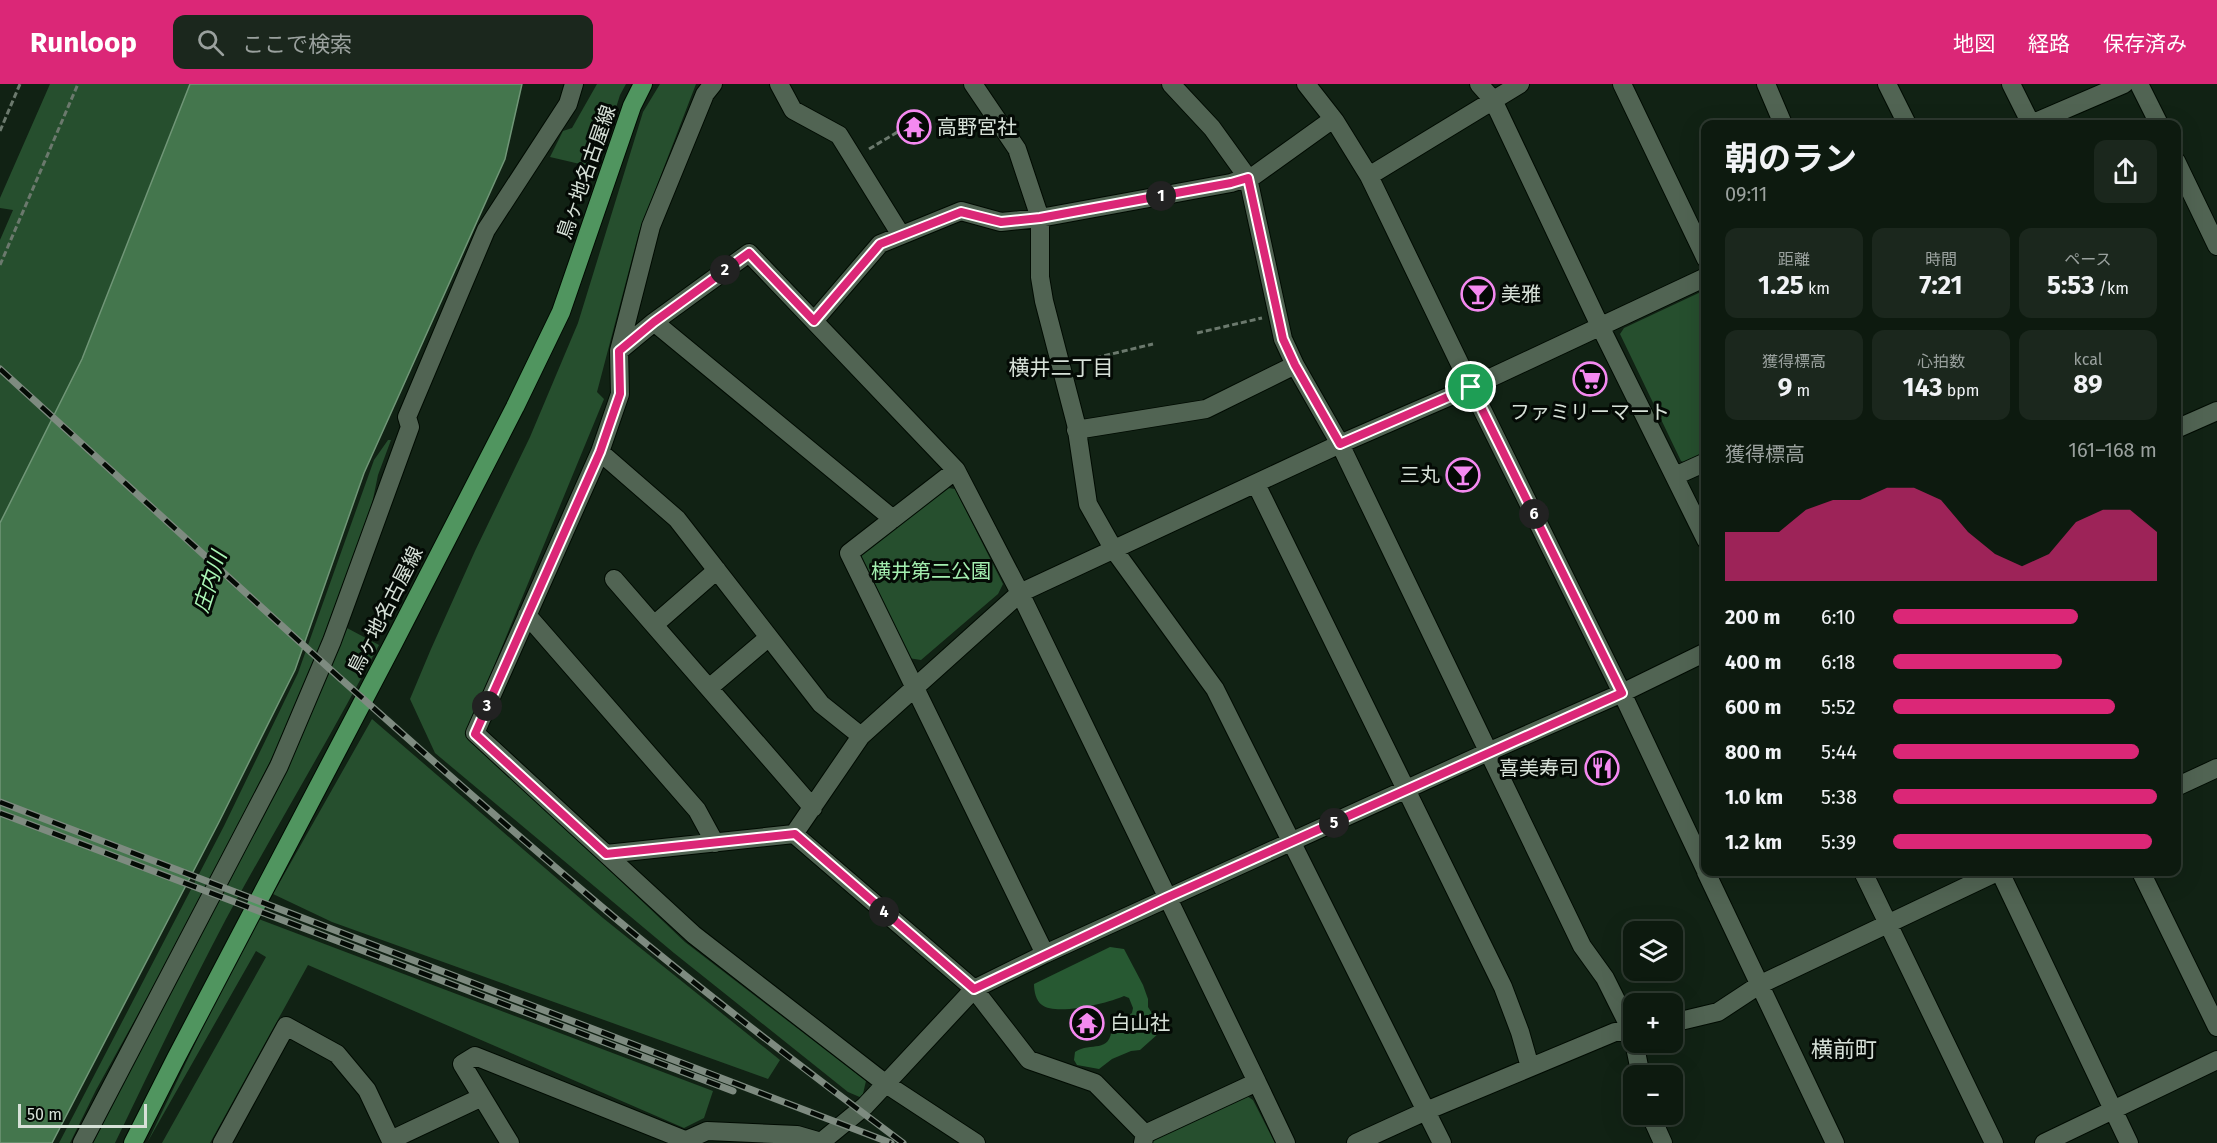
<!DOCTYPE html>
<html lang="ja">
<head>
<meta charset="utf-8">
<style>
  body { margin:0; font-family:"Fira Sans","Noto Sans JP",sans-serif; background:#1b271d; color:#f1f3f6; height:100vh; display:flex; flex-direction:column; font-size:22px; white-space:nowrap }
  * { box-sizing:border-box; margin:0 }
  p { font-size:20px; color:#9aa19e }
  .icon { flex:none; width:33px; height:33px; fill:none; stroke:currentColor; stroke-width:2; stroke-linecap:round; stroke-linejoin:round }
  .map { position:relative; flex:1; overflow:hidden }
  .side { position:absolute; left:1701px; top:36px; width:480px; height:756px; display:flex; flex-direction:column; background:#0d1a0f; border-radius:12px; box-shadow:0 6px 24px #0002,0 0 0 2px #2d382f }
  .side>* { flex:none }
  .fabs { position:absolute; left:1623px; top:837px; display:grid; gap:12px }
  .fabs a { display:grid; place-items:center; width:60px; height:60px; border-radius:12px; background:#0d1a0f; box-shadow:0 6px 24px #0002,0 0 0 2px #2d382f; font-size:30px }
  .scale { position:absolute; left:18px; bottom:15px; width:129px; box-sizing:border-box; padding-left:6px; border:3px solid #d7e1d8; border-top:0; font-size:16px; line-height:21px; white-space:nowrap; color:#d7e1d8; -webkit-text-stroke:4px #040a05; paint-order:stroke }
  .pin { position:absolute; display:grid; place-items:center; width:51px; height:51px; color:#fff; margin:-26px; border:3px solid #fff; border-radius:50%; box-shadow:0 2px 6px #0007 }
  .km { position:absolute; width:30px; height:30px; margin:-15px; border-radius:50%; background:#222; color:#fff; font-size:16px; line-height:30px; text-align:center }
  .round { display:grid; place-items:center; flex:none; width:63px; height:63px; border-radius:12px; background:#1b271d }
  .overview { display:flex; align-items:center; justify-content:space-between; height:102px; padding:0 24px }
  h1 { font-size:33px; font-weight:700; line-height:45px }
  .metrics { display:grid; grid-template-columns:repeat(3,1fr); gap:9px; height:102px; padding:6px 24px }
  .metrics div { display:grid; align-content:center; border-radius:12px; background:#1b271d; text-align:center }
  .metrics b { font-size:26px; font-weight:700 }
  .metrics small { font-size:16px; font-weight:400 }
  .metrics p { font-size:16px }
  .chart { height:168px; padding:12px 24px }
  .chart p { display:flex; justify-content:space-between }
  .chart svg { width:100%; height:108px; margin-top:6px; fill:#db2777; opacity:.7 }
  ul { padding:0 24px; list-style:none; font-size:20px }
  li { display:grid; grid-template-columns:96px 72px 1fr; align-items:center; height:45px }
  li i { height:15px; border-radius:8px; background:#db2777 }
  header { display:flex; align-items:center; gap:36px; box-sizing:border-box; height:84px; padding:0 30px; background:#db2777; color:#fff }
  header strong { font-size:28px }
  nav { display:flex; gap:33px; margin-inline-start:auto; font-size:21px }
  .search { width:420px; height:54px; background:#1b271d; display:flex; align-items:center; gap:15px; box-sizing:border-box; padding:0 21px; border-radius:12px; color:#9aa19e; font-size:22px }
  .map>svg:first-child { display:block }
</style>
</head>
<body>
<header>
<strong>Runloop</strong>
<div class="search"><svg class="icon" aria-label="search" viewBox="0 0 24 24"><circle cx="10" cy="10" r="6"/><path d="M15 15l6 6"/></svg>ここで検索</div>
<nav><a>地図</a><a>経路</a><a>保存済み</a></nav>
</header>
<div class="map">
<svg width="2217" height="1059" viewBox="0 0 2217 1059">
  <rect width="100%" height="100%" fill="#112214"/>
  <path fill="#264f2e" d="M50,0h140l-108,275 -82,164v-283l13,-30 -13,-2v-10z
    M597,0h29l-6,11 -23,73 -47,-11 13,-26 9,-3z
    M660,0h36l-57,148 -42,160 7,7 -138,335 219,208 181,139 -4,17 -14,-6 -174,-139 -239,-200 -25,-54 21,-50 44,-98 55,-114 48,-114 65,-211z
    M1705,206v165l-17,9 -7,-3 -61,-127 4,-6z
    M388,356h3l-13,35 -6,29 -48,135 -33,81 -103,204 -92,166 -26,53h-11l165,-317 74,-153 76,-213z
    M942,403l13,2 48,95 -5,10 -77,66 -13,-2 -47,-99v-8z
    M347,544l32,17c-49,93 -103,182 -153,274 -39,74 -75,149 -111,224h-22l145,-283z
    M372,635l231,199 177,142 -12,19 -436,-157 -59,-28z
    M256,834l457,173 -9,27 -20,10 -376,-163 -98,178h-48l104,-186 -10,-6 -109,192z
    M1244,1010l9,6 22,43h-124l1,-4z"/>
  <path fill="#275932" d="M1110,863l14,2 19,36 5,14v8l9,14 2,12 -19,17 -9,1 -19,8 -13,10 -22,-4 -3,-5 1,-8c16,-11 35,3 37,-25l20,-14 1,-5 -4,-10 -5,-2c-15,7 -68,20 -82,9 -6,-4 -8,-14 -8,-21z"/>
  <path fill="#44764d" stroke="#709677" stroke-width="1.5" d="M190,0h332l-17,75 -141,314 -69,197 -76,152 -167,321h-52v-620l82,-164z"/>
  <g fill="none" stroke-linecap="round" stroke-linejoin="round">
    <g stroke="#010b02" stroke-width="20">
      <path id="minor" d="M779,0l14,26 46,25 62,100
        M973,0l44,65 23,69v59l4,24 32,123 12,80 26,46 101,139 227,454
        M1171,0l41,44 36,50 35,161 12,26 45,79 242,502 23,32 27,54 2,7
        M1306,0l29,37 34,55 102,211 151,306 84,178
        M1479,0l14,16 107,226 106,214
        M1622,0l84,175
        M1766,0l17,40
        M1887,0l20,40
        M2011,0l20,40
        M2139,0l20,40
        M2031,40l93,-40
        M2176,77l41,85
        M1369,92l151,-92
        M814,237l66,-77 81,-33 40,11 39,-4 191,-35 24,-8 78,-56
        M654,238l239,197
        M619,267l35,-29 95,-69 207,217 64,123 237,489
        M2176,345l41,-18
        M1076,346l130,-21 89,-44
        M600,368l20,-58 -1,-43 32,-125 54,-132 8,-10
        M956,386l-107,83 196,401
        M1675,392l31,-14
        M1256,400l247,503 17,45 10,35
        M614,495l199,229
        M527,531l170,195 18,33
        M654,541l63,-55
        M709,604l60,-51
        M861,652l-40,-32 -144,-185 -77,-67 -125,281 131,121 188,-20 180,155 55,71 66,23 50,51
        M2176,703l41,-19
        M794,750l67,-98 159,-143 320,-149 131,-57 235,-110
        M606,770l88,81 192,149 90,59
        M1706,788l129,271
        M1863,788l131,271
        M2000,788l129,271
        M2141,788l76,155
        M1672,939l46,-11 41,-27 238,-113
        M1634,958l7,34
        M1650,1030l13,29
        M391,1056l91,-43
        M82,1059l197,-377 53,-125 78,-214 -3,-10 79,-187 82,-126 6,-20
        M222,1059l64,-117 51,28 30,36 25,53
        M510,1059l-48,-79 13,-8 210,84
        M680,1059l27,-12 90,4 24,7
        M820,1059l45,-37 109,-117 71,-35 443,-202 134,-59 84,-41
        M1143,1059l2,-9 112,-52 29,61
        M1356,1059l70,-32 189,-79h19
        M2044,1059l173,-83"/>
    </g>
    <g stroke="#010b02" stroke-width="20">
      <path id="major" d="M133,1059l43,-85 217,-414 122,-237 46,-95 71,-206 11,-22"/>
    </g>
    <path stroke="#6b796d" stroke-width="3" stroke-dasharray="6 3" stroke-linecap="butt" d="M0,47l20,-47
      M869,65l52,-31
      M0,181l78,-181
      M1197,249l65,-15
      M1078,278l75,-18"/>
    <use href="#minor" stroke="#516453" stroke-width="18"/>
    <use href="#major" stroke="#50955f" stroke-width="18"/>
    <g stroke="#7e8b80" stroke-width="7">
      <path id="rail" d="M0,285c199,181 396,364 602,538 97,82 199,160 301,236
        M0,718l891,341
        M0,729l733,278"/>
    </g>
    <use href="#rail" stroke="#040a05" stroke-width="4.5" stroke-dasharray="14" stroke-linecap="butt"/>
  </g>
  <g fill="none" stroke-linecap="round" stroke-linejoin="round">
    <g stroke="#fff" stroke-width="12">
      <path id="route" d="M1248,94l35,161 12,26 45,79 131,-57 151,306 -456,205 -192,91 -179,-155 -189,20 -131,-120 125,-282 20,-58 -1,-43 35,-29 95,-69 65,68 66,-77 81,-32 40,10 39,-4 191,-35z"/>
    </g>
    <use href="#route" stroke="#db2777" stroke-width="8"/>
  </g>
  <defs>
    <g id="temple-ring" transform="scale(1.725)"><circle r="9.5" fill="#040a05" stroke="#f489f0" stroke-width="1.5"/><path d="M0-6L5-2H3V0L6.5 2.5H4V6H1.5V3h-3V6H-4V2.5H-6.5L-3 0V-2H-5Z" fill="#f489f0"/></g>
    <g id="bar-ring" transform="scale(1.725)"><circle r="9.5" fill="#040a05" stroke="#f489f0" stroke-width="1.5"/><path d="M-6-5H6L.8 .8V4.5H3.5V6h-7V4.5H-.8V.8Z" fill="#f489f0"/></g>
    <g id="supermarket-ring" transform="scale(1.725)"><circle r="9.5" fill="#040a05" stroke="#f489f0" stroke-width="1.5"/><path d="M-6-5.5h2.5l.6 2H6L4.5 2H-2.5L-4.4-4H-6ZM-1.5 3.2a1.3 1.3 0 1 0 .1 0ZM3 3.2a1.3 1.3 0 1 0 .1 0Z" fill="#f489f0"/></g>
    <g id="restaurant-ring" transform="scale(1.725)"><circle r="9.5" fill="#040a05" stroke="#f489f0" stroke-width="1.5"/><path d="M-5-6h1v4h1v-4h1v4h1v-4h1v5L-1.5 .5V6h-2V.5L-5-1ZM5-6V6H3V1.5H1.5Q1.5-4 5-6Z" fill="#f489f0"/></g>
  </defs>
  <g fill-rule="evenodd">
    <use href="#temple-ring" x="914" y="43"/>
    <use href="#bar-ring" x="1478" y="210"/>
    <use href="#supermarket-ring" x="1590" y="295"/>
    <use href="#bar-ring" x="1463" y="391"/>
    <use href="#restaurant-ring" x="1602" y="684"/>
    <use href="#temple-ring" x="1087" y="939"/>
  </g>
  <g text-anchor="middle" stroke-width="6" stroke-linejoin="round" paint-order="stroke">
    <g font-size="20" fill="#d7e1d8" stroke="#040a05" text-anchor="start">
      <text x="937" y="50">高野宮社</text>
      <text x="1501" y="217">美雅</text>
      <text x="1590" y="335" text-anchor="middle">ファミリーマート</text>
      <text x="1440" y="398" text-anchor="end">三丸</text>
      <text x="1579" y="691" text-anchor="end">喜美寿司</text>
      <text x="1110" y="946">白山社</text>
    </g>
    <g font-size="20" fill="#d7e1d8" stroke="#040a05">
      <text transform="translate(586 88) rotate(-71)" y="7">鳥ヶ地名古屋線</text>
      <text transform="translate(385 526) rotate(-63)" y="7">鳥ヶ地名古屋線</text>
    </g>
    <g font-size="20" fill="#a3eeaf" stroke="#040a05">
      <text x="931" y="494">横井第二公園</text>
    </g>
    <g font-size="21" fill="#d7e1d8" stroke="#040a05">
      <text x="1061" y="291">横井二丁目</text>
    </g>
    <g font-size="21" font-style="italic" fill="#aaf5b6" stroke="#040a05">
      <text transform="translate(210 498) rotate(-72)" y="7">庄内川</text>
    </g>
    <g font-size="22" fill="#d7e1d8" stroke="#040a05">
      <text x="1844" y="973">横前町</text>
    </g>
  </g>
</svg>
<div class="fabs">
<a><svg class="icon" aria-label="layers" viewBox="0 0 24 24"><path d="M12 4l9 5-9 5-9-5zM3 14l9 5 9-5"/></svg></a>
<a>+</a>
<a>−</a>
</div>
<div class="scale">50 m</div>
<div class="pin" style="left:1471px;top:303px;background:#1e9e55"><svg class="icon" aria-label="arrive" viewBox="0 0 24 24"><path d="M6 21V4h12l-3 4 3 4H6"/></svg></div>
<b class="km" style="left:1161px;top:112px">1</b>
<b class="km" style="left:725px;top:186px">2</b>
<b class="km" style="left:487px;top:622px">3</b>
<b class="km" style="left:884px;top:828px">4</b>
<b class="km" style="left:1334px;top:739px">5</b>
<b class="km" style="left:1534px;top:430px">6</b>
<section class="side">
<div class="overview"><div><h1>朝のラン</h1><p>09:11</p></div><a class="round"><svg class="icon" aria-label="share" viewBox="0 0 24 24"><path d="M12 15V3M7 8l5-5 5 5M5 13v7h14v-7"/></svg></a></div>
<div class="metrics">
<div><p>距離</p><b>1.25<small> km</small></b></div>
<div><p>時間</p><b>7:21</b></div>
<div><p>ペース</p><b>5:53<small> /km</small></b></div>
</div>
<div class="metrics">
<div><p>獲得標高</p><b>9<small> m</small></b></div>
<div><p>心拍数</p><b>143<small> bpm</small></b></div>
<div><p>kcal</p><b>89</b></div>
</div>
<div class="chart"><p><span>獲得標高</span>161–168 m</p>
<svg viewBox="0 0 160 44" preserveAspectRatio="none"><path d="M0 44V24L10 24L20 24L30 15L40 11L50 11L60 6L70 6L80 11L90 24L100 33L110 38L120 33L130 20L140 15L150 15L160 24V44z"/></svg>
</div>
<ul>
<li><b>200 m</b>6:10<i style="width:70%"></i></li>
<li><b>400 m</b>6:18<i style="width:64%"></i></li>
<li><b>600 m</b>5:52<i style="width:84%"></i></li>
<li><b>800 m</b>5:44<i style="width:93%"></i></li>
<li><b>1.0 km</b>5:38<i style="width:100%"></i></li>
<li><b>1.2 km</b>5:39<i style="width:98%"></i></li>
</ul>
</section>
</div>
</body>
</html>
